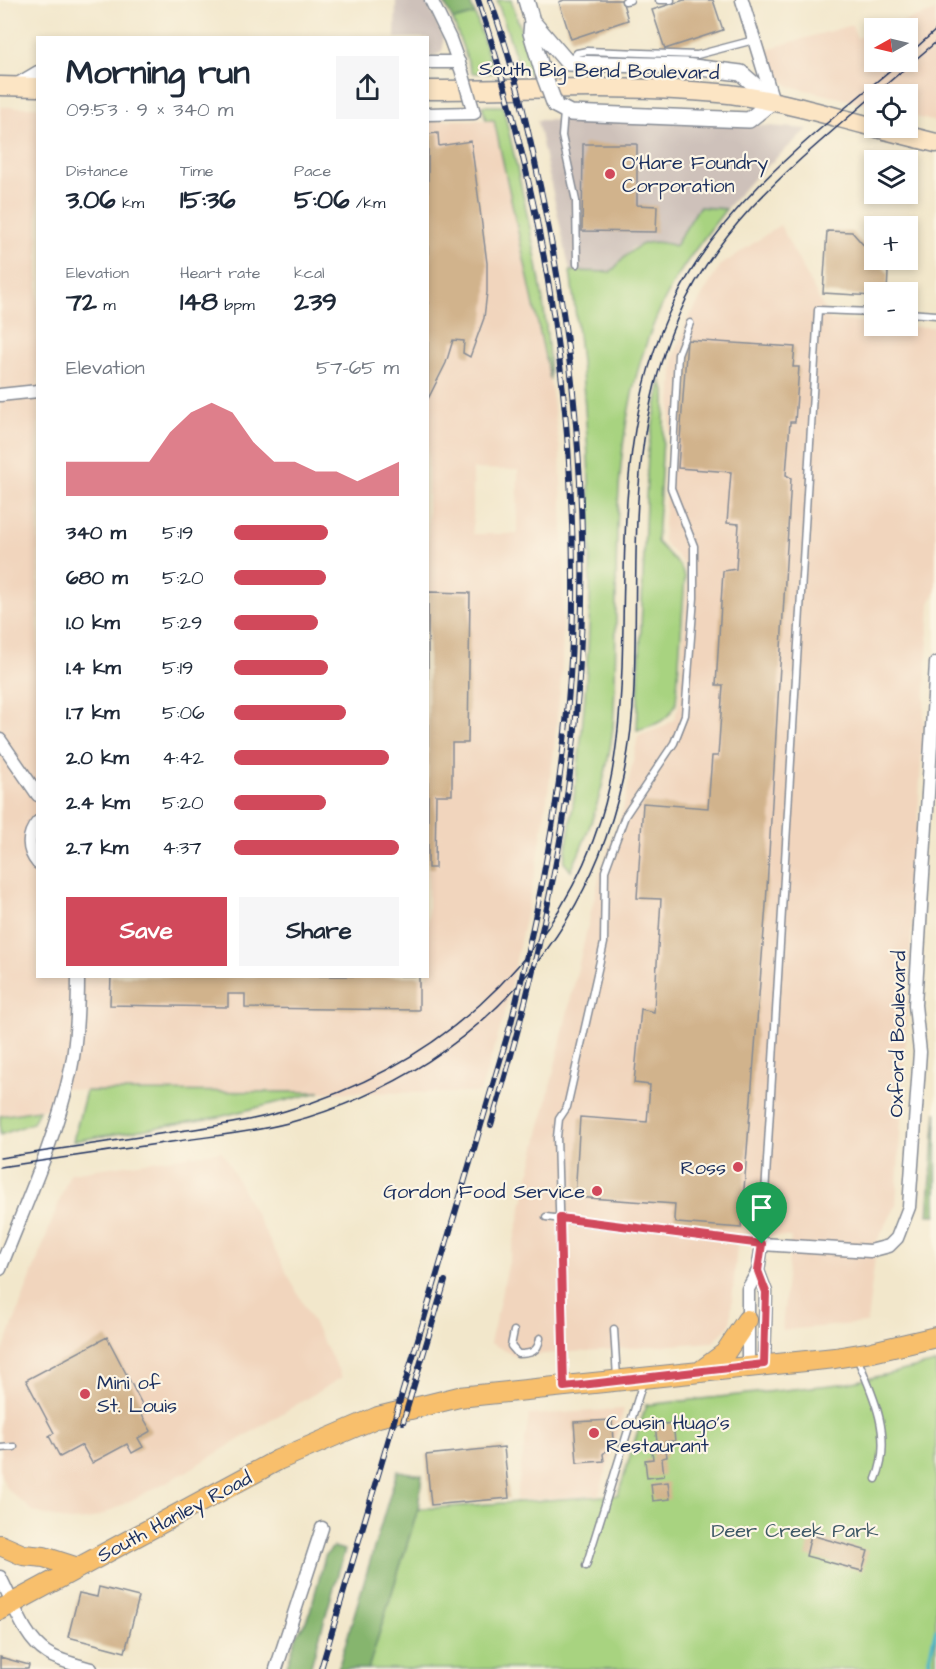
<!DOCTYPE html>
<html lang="en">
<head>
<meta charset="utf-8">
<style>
  body { margin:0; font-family:"Architects Daughter",sans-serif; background:#f6f6f7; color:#1f2937; height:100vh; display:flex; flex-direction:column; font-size:22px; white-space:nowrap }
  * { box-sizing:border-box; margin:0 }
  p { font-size:20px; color:#747a83 }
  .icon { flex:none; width:33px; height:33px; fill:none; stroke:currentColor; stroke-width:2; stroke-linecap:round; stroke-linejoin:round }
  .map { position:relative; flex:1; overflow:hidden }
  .side { position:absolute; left:36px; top:36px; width:393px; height:942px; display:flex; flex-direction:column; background:#fff; border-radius:0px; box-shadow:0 3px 9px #0003 }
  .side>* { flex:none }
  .needle { width:39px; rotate:262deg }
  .fabs { position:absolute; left:864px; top:18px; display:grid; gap:12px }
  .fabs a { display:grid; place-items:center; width:54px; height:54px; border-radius:0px; background:#fff; box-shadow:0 3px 9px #0003; font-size:30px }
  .pin { position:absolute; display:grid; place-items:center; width:51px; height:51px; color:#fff; margin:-62px -26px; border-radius:50% 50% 50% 0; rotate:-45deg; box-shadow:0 0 6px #0007 }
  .pin .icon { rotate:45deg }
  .round { display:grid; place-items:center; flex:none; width:63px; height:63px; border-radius:0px; background:#f6f6f7 }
  .headline { display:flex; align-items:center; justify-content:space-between; height:102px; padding:0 30px }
  h1 { font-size:33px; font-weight:700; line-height:45px }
  .figures { display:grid; grid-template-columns:repeat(3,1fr); gap:9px; height:102px; padding:6px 30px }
  .figures div { display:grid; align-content:center }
  .figures b { font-size:26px; font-weight:700 }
  .figures small { font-size:16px; font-weight:400 }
  .figures p { font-size:16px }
  .chart { height:168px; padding:12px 30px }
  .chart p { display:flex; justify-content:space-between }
  .chart svg { width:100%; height:108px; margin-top:6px; fill:#d1495b; opacity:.7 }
  .action { display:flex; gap:12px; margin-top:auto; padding:12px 30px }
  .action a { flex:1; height:69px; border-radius:0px; background:#d1495b; color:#fff; font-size:24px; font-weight:700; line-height:69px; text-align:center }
  .action a+a { background:#f6f6f7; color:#1f2937 }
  ul { padding:0 30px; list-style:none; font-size:20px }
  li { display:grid; grid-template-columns:96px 72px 1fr; align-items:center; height:45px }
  li i { height:15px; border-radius:8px; background:#d1495b }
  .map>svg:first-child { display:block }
</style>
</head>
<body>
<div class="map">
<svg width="936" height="1669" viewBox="0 0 936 1669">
  <rect width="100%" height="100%" fill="#fcf5e5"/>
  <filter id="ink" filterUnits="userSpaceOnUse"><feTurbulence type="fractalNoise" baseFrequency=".0167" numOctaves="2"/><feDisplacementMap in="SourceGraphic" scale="12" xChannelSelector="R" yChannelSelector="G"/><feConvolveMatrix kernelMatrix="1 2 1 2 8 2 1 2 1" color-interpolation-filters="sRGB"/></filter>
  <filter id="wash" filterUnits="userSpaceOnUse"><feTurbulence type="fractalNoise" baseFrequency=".008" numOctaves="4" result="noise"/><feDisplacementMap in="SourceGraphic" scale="24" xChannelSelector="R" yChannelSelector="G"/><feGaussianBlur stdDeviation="1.35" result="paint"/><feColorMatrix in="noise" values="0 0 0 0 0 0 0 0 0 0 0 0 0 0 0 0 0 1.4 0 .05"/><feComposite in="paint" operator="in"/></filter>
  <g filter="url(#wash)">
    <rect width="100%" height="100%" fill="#f2e7cb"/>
    <path fill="#f1d5bd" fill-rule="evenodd" d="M936,11v111l-28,-7v-21h-34v12l-85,-20 -9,-8 -13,-29 85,-24 5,13 17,-6v30h34v-34h-24z
      M0,107h38v869h390v-856h66l56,260 10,72 4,100 -2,117 -9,90 -16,105 -34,156 -23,73 -394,-2 -32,-5 -7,23 -47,7zM473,469l45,1 -1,64h-44z
      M780,225l50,95 44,3v3l62,1v262l-6,15 -34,602 -19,35 -10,82 -85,7 9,-93 -53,-3 -8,91 -17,17 -197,14 -26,-13 110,-469 23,-65 15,-73 25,-9 11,-8 5,-15 9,-128 -5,-13 -20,-22 11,-183 13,-37 33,-55z
      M222,1151l120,226 -158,96 -78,40 -18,7 -19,1 -35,-9 -28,-24 -6,-16v-113l70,-186z
      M624,1409l-25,86 -83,5 13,-85z"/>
    <path fill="#cec1ba" d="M396,0h30l17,37v11l-3,5 -12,6v-21h-33z
      M537,120l197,3 74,6 -56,51 -26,29 -27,-2 -24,39 -42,1 -22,25 -41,-1z"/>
    <path fill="#a8d380" stroke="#62816f" stroke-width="1.5" d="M497,0h14l24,73h-14z
      M475,14l19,59h-22l-19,-53z
      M482,106h21c20,91 44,181 47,274l-56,-260h-8z
      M699,207l27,2c-18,24 -38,48 -53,75 -76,134 -50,297 -60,444 -7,53 -19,94 -42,143l-7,-9c34,-195 34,-395 6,-591l41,1c21,-23 31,-37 64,-26z
      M661,381l4,10v14l-8,137 23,24 5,11 -9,127c-9,18 -21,21 -39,26l11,-279z
      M86,1091l234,1 -101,25 -146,24z
      M39,1110l-6,13 -33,12v-19z
      M936,1363v306h-568l50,-160 200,-14 28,-90 203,-22z"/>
    <path fill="#86b56e" stroke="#507266" stroke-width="1.5" d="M443,0h26l6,14 -22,6z
      M936,1112v103h-8z
      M397,1471l25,4 -4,34 -50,160h-30z
      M333,1547l12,3 -35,119h-24l11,-34 12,-19 16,-60z"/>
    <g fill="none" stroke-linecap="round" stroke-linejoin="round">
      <path stroke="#4bb5c8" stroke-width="4" d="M927,1669l9,-39"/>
    </g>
    <g id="blocks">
      <path fill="#d1b38c" d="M564,0h58l6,20 -57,19 -12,-37z
        M684,0h29l10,30 -58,19 -13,-39z
        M438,133l1,13 32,-5 16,122v29l-3,26 -14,39 -7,-4 1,-12 -11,-1 -7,23 -18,36v-265z
        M583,144h54v61l20,1 -1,26 -74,-1z
        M827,231l25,1 36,41 -1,19h-13v4l-51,-3z
        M687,340l108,7 -2,20h6l-4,55h-5l-4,53 5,3 -25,427 -25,323 -64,-5 -3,-4 1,-15 -100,-7 5,-80 67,5 3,-37 -16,-2 7,-74 13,3 7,-113 -24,-1 6,-95 65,5 4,-52h6l5,-71h-7l7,-114 13,-2 3,-45 -12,-1 4,-51 -53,-4z
        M428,592l42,1 -2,150h-16v52h-16l-1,73h-7z
        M111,976h308v34l-174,-2v-14h-17v13l-118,-2z
        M107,1337l37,71 -5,2 12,21 -13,7 5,9 -11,6 -5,-9 -35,19 -10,-18 -22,12 -11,-21 5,-3 -28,-53z
        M612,1420l1,24 -10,10 1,7 -27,2 -3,-41z
        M673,1423l2,18 -10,1 2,15 -5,1 2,18 -17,2 -2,-18 8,-1 -2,-16 6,-1 -2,-17z
        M504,1447l5,51 -78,7 -5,-50z
        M668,1482l2,17 -17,2 -2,-17z
        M811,1535l57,16 -6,20 -56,-15z
        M99,1587l40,10 -14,55 -57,-15 11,-44 18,4z
        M0,1657l29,8 -1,4h-28z"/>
    </g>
  </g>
  <g filter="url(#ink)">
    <use href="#blocks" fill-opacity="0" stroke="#868b94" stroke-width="1.5"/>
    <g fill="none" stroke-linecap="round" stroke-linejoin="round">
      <g stroke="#868b94" stroke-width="9">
        <path id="service" d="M659,0h12
          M625,1l5,-1
          M570,61l7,-8 10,-2 110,4 57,-15
          M564,112l-2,24 14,65 1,63
          M908,313l28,2
          M546,1217l216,27 56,-934 56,2
          M614,1329l3,49
          M514,1331l-3,15 7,8c13,0 20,-2 22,-16
          M857,1358c17,38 36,80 19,121
          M564,1383l-7,-246 2,-18 8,-12 37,-164 1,-72 20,-55 49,-73 11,-28 9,-117v-52l-23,-58 7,-134 12,-31
          M0,1448l14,-1
          M586,1566l57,-184"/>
      </g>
      <g stroke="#868b94" stroke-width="15">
        <path id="minor" d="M431,0l19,39 12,33
          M742,0l31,101
          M428,62h31
          M16,85l22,-13
          M428,114l46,-1 -2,-7
          M0,395l38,-4
          M0,740l38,55
          M38,822c-11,13 -11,28 0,41
          M0,1269c25,-64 55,-128 70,-196 7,-30 8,-66 8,-97
          M758,1271l8,21 -2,72
          M748,1366v-77l10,-18 4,-27 108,7 19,-5 8,-8 12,-31 11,-155 -5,-47 21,-342
          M0,1577c13,24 23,61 47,76 12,8 30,12 44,16
          M276,1669l46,-141"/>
      </g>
      <g stroke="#868b94" stroke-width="18">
        <path id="tertiary" d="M526,0l6,21 -1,12 12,40
          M532,21l36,42 117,3 56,7 32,28 -24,19 -179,-7 -15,-8"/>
      </g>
      <g stroke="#868b94" stroke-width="21">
        <path id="secondary" d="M0,86l38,1
          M428,90c96,0 195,-6 291,3 53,5 104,21 155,34
          M877,128l59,15"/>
      </g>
      <g stroke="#868b94" stroke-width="22">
        <path id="primary" d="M702,1370l23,-17 22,-33
          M0,1545l23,10 21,2 34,11
          M0,1610l278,-150 100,-43 81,-20 376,-39 37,-6 64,-15"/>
      </g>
      <use href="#service" stroke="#fff" stroke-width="6"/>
      <use href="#minor" stroke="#fff" stroke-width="12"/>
      <use href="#tertiary" stroke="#fff" stroke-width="15"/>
      <use href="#secondary" stroke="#fce5c4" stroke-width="18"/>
      <use href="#primary" stroke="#f8bf6c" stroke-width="20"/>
      <path stroke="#1b2f5e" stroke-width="1.5" d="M908,55l28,-25
        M875,94l61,-52
        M0,1158c53,-8 106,-16 159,-24 42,-6 85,-11 126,-23 146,-42 269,-145 316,-293 15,-48 19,-100 21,-150 4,-125 -4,-255 54,-370 51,-100 140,-165 224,-236
        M0,1167c57,-8 114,-17 171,-25 39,-6 79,-9 117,-19 206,-56 338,-221 346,-434 5,-129 -9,-251 44,-372 40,-94 122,-157 196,-222"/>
      <g stroke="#1b2f5e" stroke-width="6">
        <path id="rail" d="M490,0c24,64 39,133 53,200 43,206 53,421 19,629 -17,100 -42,199 -71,296
          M403,1422l42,-141
          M321,1669l190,-646c36,-146 64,-298 62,-449 -1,-196 -33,-388 -95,-574"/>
      </g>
      <use href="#rail" stroke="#fcf5e5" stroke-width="4" stroke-dasharray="11" stroke-linecap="butt"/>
      <g stroke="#868b94" stroke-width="15" stroke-linecap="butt">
        <path id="minor-bridge" d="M462,72l10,34"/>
      </g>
      <g stroke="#868b94" stroke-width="18" stroke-linecap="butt">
        <path id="tertiary-bridge" d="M543,73l12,32"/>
      </g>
      <use href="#minor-bridge" stroke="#fff" stroke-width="12"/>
      <use href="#tertiary-bridge" stroke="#fff" stroke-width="15"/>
    </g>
  </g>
  <g fill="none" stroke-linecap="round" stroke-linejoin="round" filter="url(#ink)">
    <g stroke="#fff" stroke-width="12">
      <path id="route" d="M560,1218l202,26 -4,27 8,21 -2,72 -200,23z"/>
    </g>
    <use href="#route" stroke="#d1495b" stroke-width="8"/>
  </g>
  <g fill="#d1495b" stroke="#fcf5e5" stroke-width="2">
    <circle cx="610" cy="174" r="6"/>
    <circle cx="738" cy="1167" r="6"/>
    <circle cx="597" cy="1191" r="6"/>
    <circle cx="85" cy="1394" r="6"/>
    <circle cx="594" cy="1433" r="6"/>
  </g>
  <g text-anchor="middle" stroke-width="4.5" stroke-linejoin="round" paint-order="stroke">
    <g font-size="20" fill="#1b2f5e" stroke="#fcf5e5">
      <text transform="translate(599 70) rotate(1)" y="7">South Big Bend Boulevard</text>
      <text transform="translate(897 1034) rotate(-89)" y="7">Oxford Boulevard</text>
      <text transform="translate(174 1516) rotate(-28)" y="7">South Hanley Road</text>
    </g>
    <g font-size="20" fill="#1b2f5e" stroke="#fcf5e5" text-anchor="start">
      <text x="622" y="169">O'Hare Foundry<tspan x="622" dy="23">Corporation</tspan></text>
      <text x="726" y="1174" text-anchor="end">Ross</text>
      <text x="585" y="1198" text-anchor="end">Gordon Food Service</text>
      <text x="97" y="1389">Mini of<tspan x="97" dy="23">St. Louis</tspan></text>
      <text x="606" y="1429">Cousin Hugo's<tspan x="606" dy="23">Restaurant</tspan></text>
    </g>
    <g font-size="20" fill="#3e5866" stroke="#fcf5e5">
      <text x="795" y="1537">Deer Creek Park</text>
    </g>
  </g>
</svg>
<div class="fabs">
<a><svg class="needle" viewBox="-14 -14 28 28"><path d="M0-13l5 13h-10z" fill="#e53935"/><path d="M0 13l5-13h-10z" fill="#747a83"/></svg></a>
<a><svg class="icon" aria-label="locate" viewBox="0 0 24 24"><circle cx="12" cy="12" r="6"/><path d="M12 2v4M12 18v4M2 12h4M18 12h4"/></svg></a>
<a><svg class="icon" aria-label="layers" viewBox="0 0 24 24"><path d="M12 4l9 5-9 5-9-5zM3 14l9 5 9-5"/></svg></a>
<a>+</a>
<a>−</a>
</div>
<div class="pin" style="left:762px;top:1244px;background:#1e9e55"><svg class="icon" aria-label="arrive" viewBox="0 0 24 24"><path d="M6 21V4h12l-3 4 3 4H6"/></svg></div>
<section class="side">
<div class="headline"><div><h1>Morning run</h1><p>09:53 · 9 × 340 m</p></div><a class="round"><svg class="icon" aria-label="share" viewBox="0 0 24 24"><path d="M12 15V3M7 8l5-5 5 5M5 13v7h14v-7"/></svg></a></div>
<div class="figures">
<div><p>Distance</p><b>3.06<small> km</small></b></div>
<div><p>Time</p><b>15:36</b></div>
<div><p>Pace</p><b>5:06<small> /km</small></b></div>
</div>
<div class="figures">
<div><p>Elevation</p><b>72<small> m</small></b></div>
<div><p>Heart rate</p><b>148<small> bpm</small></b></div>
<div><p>kcal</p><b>239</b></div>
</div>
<div class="chart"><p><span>Elevation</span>57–65 m</p>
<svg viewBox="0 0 160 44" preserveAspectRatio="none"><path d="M0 44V30L10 30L20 30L30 30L40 30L50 18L60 10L70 6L80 10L90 22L100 30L110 30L120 34L130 34L140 38L150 34L160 30V44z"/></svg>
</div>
<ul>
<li><b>340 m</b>5:19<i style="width:57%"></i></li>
<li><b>680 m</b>5:20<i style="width:56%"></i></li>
<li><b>1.0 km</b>5:29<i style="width:51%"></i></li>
<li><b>1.4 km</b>5:19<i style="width:57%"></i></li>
<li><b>1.7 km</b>5:06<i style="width:68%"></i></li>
<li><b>2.0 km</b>4:42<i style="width:94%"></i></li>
<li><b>2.4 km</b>5:20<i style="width:56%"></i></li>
<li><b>2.7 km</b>4:37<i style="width:100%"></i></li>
</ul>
<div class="action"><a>Save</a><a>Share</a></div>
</section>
</div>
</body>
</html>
